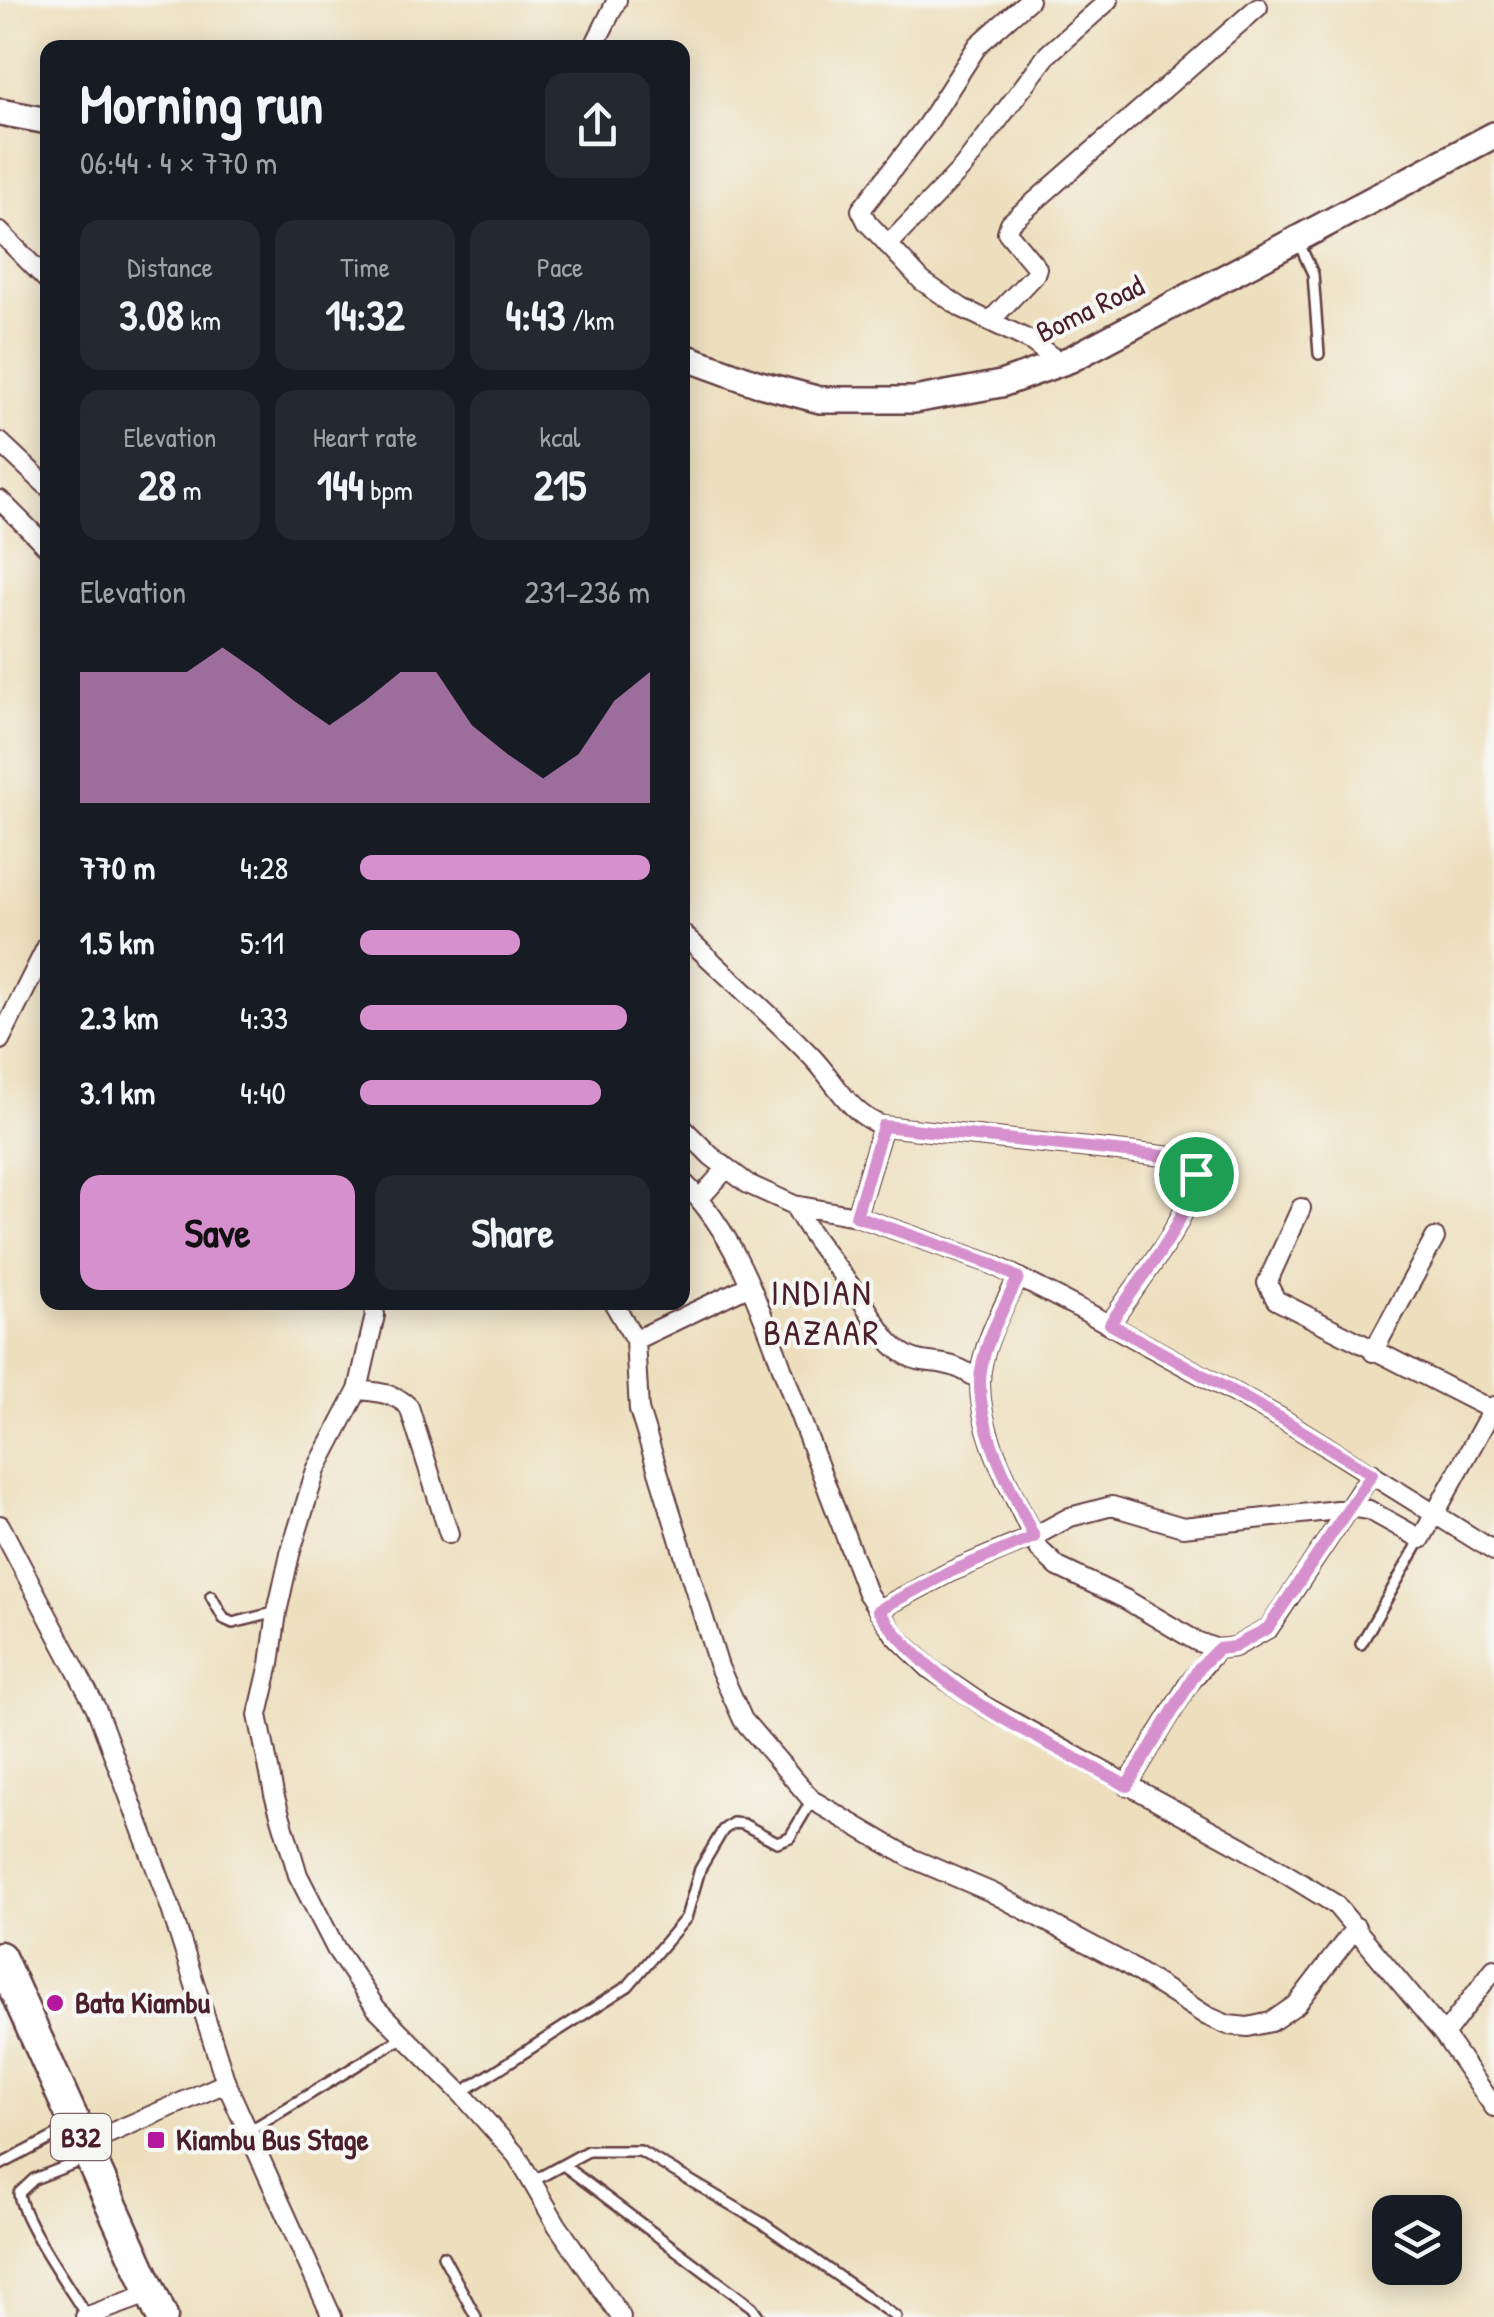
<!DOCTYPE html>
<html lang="en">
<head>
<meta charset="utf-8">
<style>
  body { margin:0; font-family:"Patrick Hand",sans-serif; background:#242831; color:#f1f3f6; height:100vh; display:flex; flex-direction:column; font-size:38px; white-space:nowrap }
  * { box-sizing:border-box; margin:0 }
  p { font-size:32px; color:#9ea1a6 }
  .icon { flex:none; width:55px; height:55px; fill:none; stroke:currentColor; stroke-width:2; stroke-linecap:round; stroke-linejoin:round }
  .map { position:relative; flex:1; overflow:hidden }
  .panel { position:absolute; left:40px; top:40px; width:650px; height:1270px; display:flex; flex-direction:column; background:#171b24; border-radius:20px; box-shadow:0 5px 25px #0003 }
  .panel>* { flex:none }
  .tools { position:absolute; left:1372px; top:2195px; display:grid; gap:20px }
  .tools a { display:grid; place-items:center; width:90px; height:90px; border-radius:20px; background:#171b24; box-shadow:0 5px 25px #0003; font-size:50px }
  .pin { position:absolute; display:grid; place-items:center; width:85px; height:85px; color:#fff; margin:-42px; border:5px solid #fff; border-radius:50%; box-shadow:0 2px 10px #0007 }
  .round { display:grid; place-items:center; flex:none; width:105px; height:105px; border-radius:20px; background:#242831 }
  .summary { display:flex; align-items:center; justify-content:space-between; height:170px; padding:0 40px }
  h1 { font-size:55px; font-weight:700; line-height:75px }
  .figures { display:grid; grid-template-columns:repeat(3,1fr); gap:15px; height:170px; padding:10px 40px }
  .figures div { display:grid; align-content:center; border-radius:20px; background:#242831; text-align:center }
  .figures b { font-size:42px; font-weight:700 }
  .figures small { font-size:28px; font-weight:400 }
  .figures p { font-size:28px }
  .chart { height:280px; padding:20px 40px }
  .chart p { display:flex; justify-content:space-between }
  .chart svg { width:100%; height:180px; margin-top:10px; fill:#d690ce; opacity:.7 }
  .primary-button { display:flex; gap:20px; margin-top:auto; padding:20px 40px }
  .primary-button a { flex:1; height:115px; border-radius:20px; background:#d690ce; color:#111; font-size:40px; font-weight:700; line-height:115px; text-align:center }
  .primary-button a+a { background:#242831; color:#f1f3f6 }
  ul { padding:0 40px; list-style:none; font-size:32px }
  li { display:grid; grid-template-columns:160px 120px 1fr; align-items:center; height:75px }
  li i { height:25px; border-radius:12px; background:#d690ce }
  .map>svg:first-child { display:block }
</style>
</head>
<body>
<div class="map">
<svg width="1494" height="2317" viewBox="0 0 1494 2317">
  <rect width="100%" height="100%" fill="#f6f6f2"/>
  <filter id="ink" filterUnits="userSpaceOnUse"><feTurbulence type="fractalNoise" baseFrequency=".01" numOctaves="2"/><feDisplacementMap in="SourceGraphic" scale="20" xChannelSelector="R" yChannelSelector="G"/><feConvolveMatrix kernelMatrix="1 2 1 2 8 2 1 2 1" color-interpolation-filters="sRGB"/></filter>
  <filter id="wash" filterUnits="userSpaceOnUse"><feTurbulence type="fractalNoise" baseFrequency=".0048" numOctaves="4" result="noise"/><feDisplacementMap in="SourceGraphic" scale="40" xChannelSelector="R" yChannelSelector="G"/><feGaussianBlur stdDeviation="2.25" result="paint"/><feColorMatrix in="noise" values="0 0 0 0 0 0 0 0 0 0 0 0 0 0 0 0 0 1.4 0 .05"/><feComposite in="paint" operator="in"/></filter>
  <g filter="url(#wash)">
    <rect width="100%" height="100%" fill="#eddfbd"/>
  </g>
  <g filter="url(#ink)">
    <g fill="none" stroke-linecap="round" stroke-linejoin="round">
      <g stroke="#623c41" stroke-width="14">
        <path id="service" d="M1298,241l15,33 6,80
          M211,1596l13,23 9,4 44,-11
          M1361,1644l60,-105
          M461,2093l167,-107 58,-68 14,-49 23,-39 10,-7 10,1 34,18 13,-5 22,-37
          M249,2131l156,-95
          M83,2160l-49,19 -15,14c2,26 51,96 67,122
          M0,2165l69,-36
          M563,2165l189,142 7,10
          M533,2181l55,-30h52l122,72 134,94
          M443,2256l33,61"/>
      </g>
      <g stroke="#623c41" stroke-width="22">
        <path id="minor" d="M1029,0l-51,45 -52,81 -65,84 6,12 55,59 40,27 69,33 29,22
          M593,48l24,-48
          M0,232l48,49
          M888,245l75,-78 85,-113 61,-54
          M991,320l44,-46 2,-6 -30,-36 3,-9 248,-216
          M0,442l48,45
          M0,500l48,48
          M682,933c43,41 88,81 130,124 24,25 37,57 71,69l290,31 16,5 7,12c-11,55 -56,104 -86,150
          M0,1040l48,-96
          M682,1127l29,29 37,28 46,21 62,11 136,48 96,49 196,107 210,131
          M682,1181c58,55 84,144 111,217 25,65 49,130 74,195l28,42 35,34 56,38 256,140 93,57 109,131 50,72
          M700,1198l27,-30
          M794,1205c18,35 45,64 68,96 14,20 23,42 44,54 13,8 24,6 38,9 14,2 24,9 36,16
          M1301,1208l-34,75 9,17 216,110
          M856,1216l27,-90
          M1018,1278c-15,30 -37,68 -38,103 -1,54 32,108 53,156l7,13 18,17 67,32 71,42 21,8 18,-2 34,-19 103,-155
          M373,1302l2,13 -17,75 -42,80 -26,84 -13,58 -7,52 -12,51 16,79 24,81 38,74 40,59 85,85 56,63 40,69 64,92
          M613,1302l22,38 4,70 80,257 24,53 69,80 99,58 80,34 130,69 86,55 21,9 20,2 23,-5 26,-18 59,-77
          M635,1340l113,-54
          M1373,1352l62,-114
          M358,1390c19,2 37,3 51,17l40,127
          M0,1525l96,183 74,198 56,177 -141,61
          M878,1610l72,-38 83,-35 37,-20 42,-11 71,21 172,-19 14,2 52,29 73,-133
          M1127,1786l61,-101 29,-36
          M1444,2035l50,-66
          M226,2083l106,234
          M85,2317l66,-24"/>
      </g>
      <g stroke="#623c41" stroke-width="30">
        <path id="secondary" d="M0,112l48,9
          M682,356l74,27 64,17h94l87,-16 70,-25 423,-224"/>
      </g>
      <g stroke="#623c41" stroke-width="35">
        <path id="trunk" d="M0,1957l162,360"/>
      </g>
      <use href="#service" stroke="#fff" stroke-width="9"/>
      <use href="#minor" stroke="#fff" stroke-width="18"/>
      <use href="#secondary" stroke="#fff" stroke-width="25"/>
      <use href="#trunk" stroke="#fff" stroke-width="30"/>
    </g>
  </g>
  <g fill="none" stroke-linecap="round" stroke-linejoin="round" filter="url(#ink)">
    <g stroke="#fff" stroke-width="20">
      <path id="route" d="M883,1126l290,31 16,5 7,12c-11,55 -56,104 -86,150l174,96 88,54 -104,154 -34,19 -16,2 -19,19 -72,118c-87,-49 -191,-91 -249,-176l72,-38 84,-35c-22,-48 -55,-102 -54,-156 1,-35 24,-72 38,-103l-26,-14 -136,-48z"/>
    </g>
    <use href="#route" stroke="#d690ce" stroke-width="12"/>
  </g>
  <g fill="#b5179e" stroke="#f6f6f2" stroke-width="4">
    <circle cx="55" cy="2003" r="10"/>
    <rect x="146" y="2130" width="20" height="20" rx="5"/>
  </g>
  <g text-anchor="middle" stroke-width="8" stroke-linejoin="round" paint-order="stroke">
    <rect fill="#f6f6f2" stroke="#7e6067" stroke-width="2.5" x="51" y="2114" width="60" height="46" rx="8"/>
    <g font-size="28" font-weight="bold" fill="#4a1f2b">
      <text x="81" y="2147">B32</text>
    </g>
    <g font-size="30" fill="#4a1f2b" stroke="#f6f6f2">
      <text transform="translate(1090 309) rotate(-26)" y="10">Boma Road</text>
    </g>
    <g font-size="30" font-weight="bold" fill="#4a1f2b" stroke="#f6f6f2" text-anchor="start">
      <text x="75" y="2013">Bata Kiambu</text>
      <text x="176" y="2150">Kiambu Bus Stage</text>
    </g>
    <g font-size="35" letter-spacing="2.5" fill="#4a1f2b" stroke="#f6f6f2">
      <text x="822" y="1305">INDIAN<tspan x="822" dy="40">BAZAAR</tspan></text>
    </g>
  </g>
</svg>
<div class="tools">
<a><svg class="icon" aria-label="layers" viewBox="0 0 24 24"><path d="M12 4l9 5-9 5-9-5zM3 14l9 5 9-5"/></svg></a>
</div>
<div class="pin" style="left:1196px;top:1174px;background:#1e9e55"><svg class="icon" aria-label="arrive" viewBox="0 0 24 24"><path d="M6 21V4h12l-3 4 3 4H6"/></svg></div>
<section class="panel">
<div class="summary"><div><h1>Morning run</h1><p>06:44 · 4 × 770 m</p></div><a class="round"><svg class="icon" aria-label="share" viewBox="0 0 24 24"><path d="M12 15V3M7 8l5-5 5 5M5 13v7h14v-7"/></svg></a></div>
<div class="figures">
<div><p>Distance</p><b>3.08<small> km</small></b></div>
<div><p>Time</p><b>14:32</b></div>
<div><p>Pace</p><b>4:43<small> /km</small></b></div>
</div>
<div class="figures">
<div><p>Elevation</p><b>28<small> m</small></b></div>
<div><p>Heart rate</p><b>144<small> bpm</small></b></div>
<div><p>kcal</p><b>215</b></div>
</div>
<div class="chart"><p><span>Elevation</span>231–236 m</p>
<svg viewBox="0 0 160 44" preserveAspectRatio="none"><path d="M0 44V12L10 12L20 12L30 12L40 6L50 12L60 19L70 25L80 19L90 12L100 12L110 25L120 32L130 38L140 32L150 19L160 12V44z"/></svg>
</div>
<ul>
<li><b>770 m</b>4:28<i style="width:100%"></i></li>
<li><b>1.5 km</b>5:11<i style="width:55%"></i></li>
<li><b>2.3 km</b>4:33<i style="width:92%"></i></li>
<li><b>3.1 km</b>4:40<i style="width:83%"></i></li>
</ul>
<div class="primary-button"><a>Save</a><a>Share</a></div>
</section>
</div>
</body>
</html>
